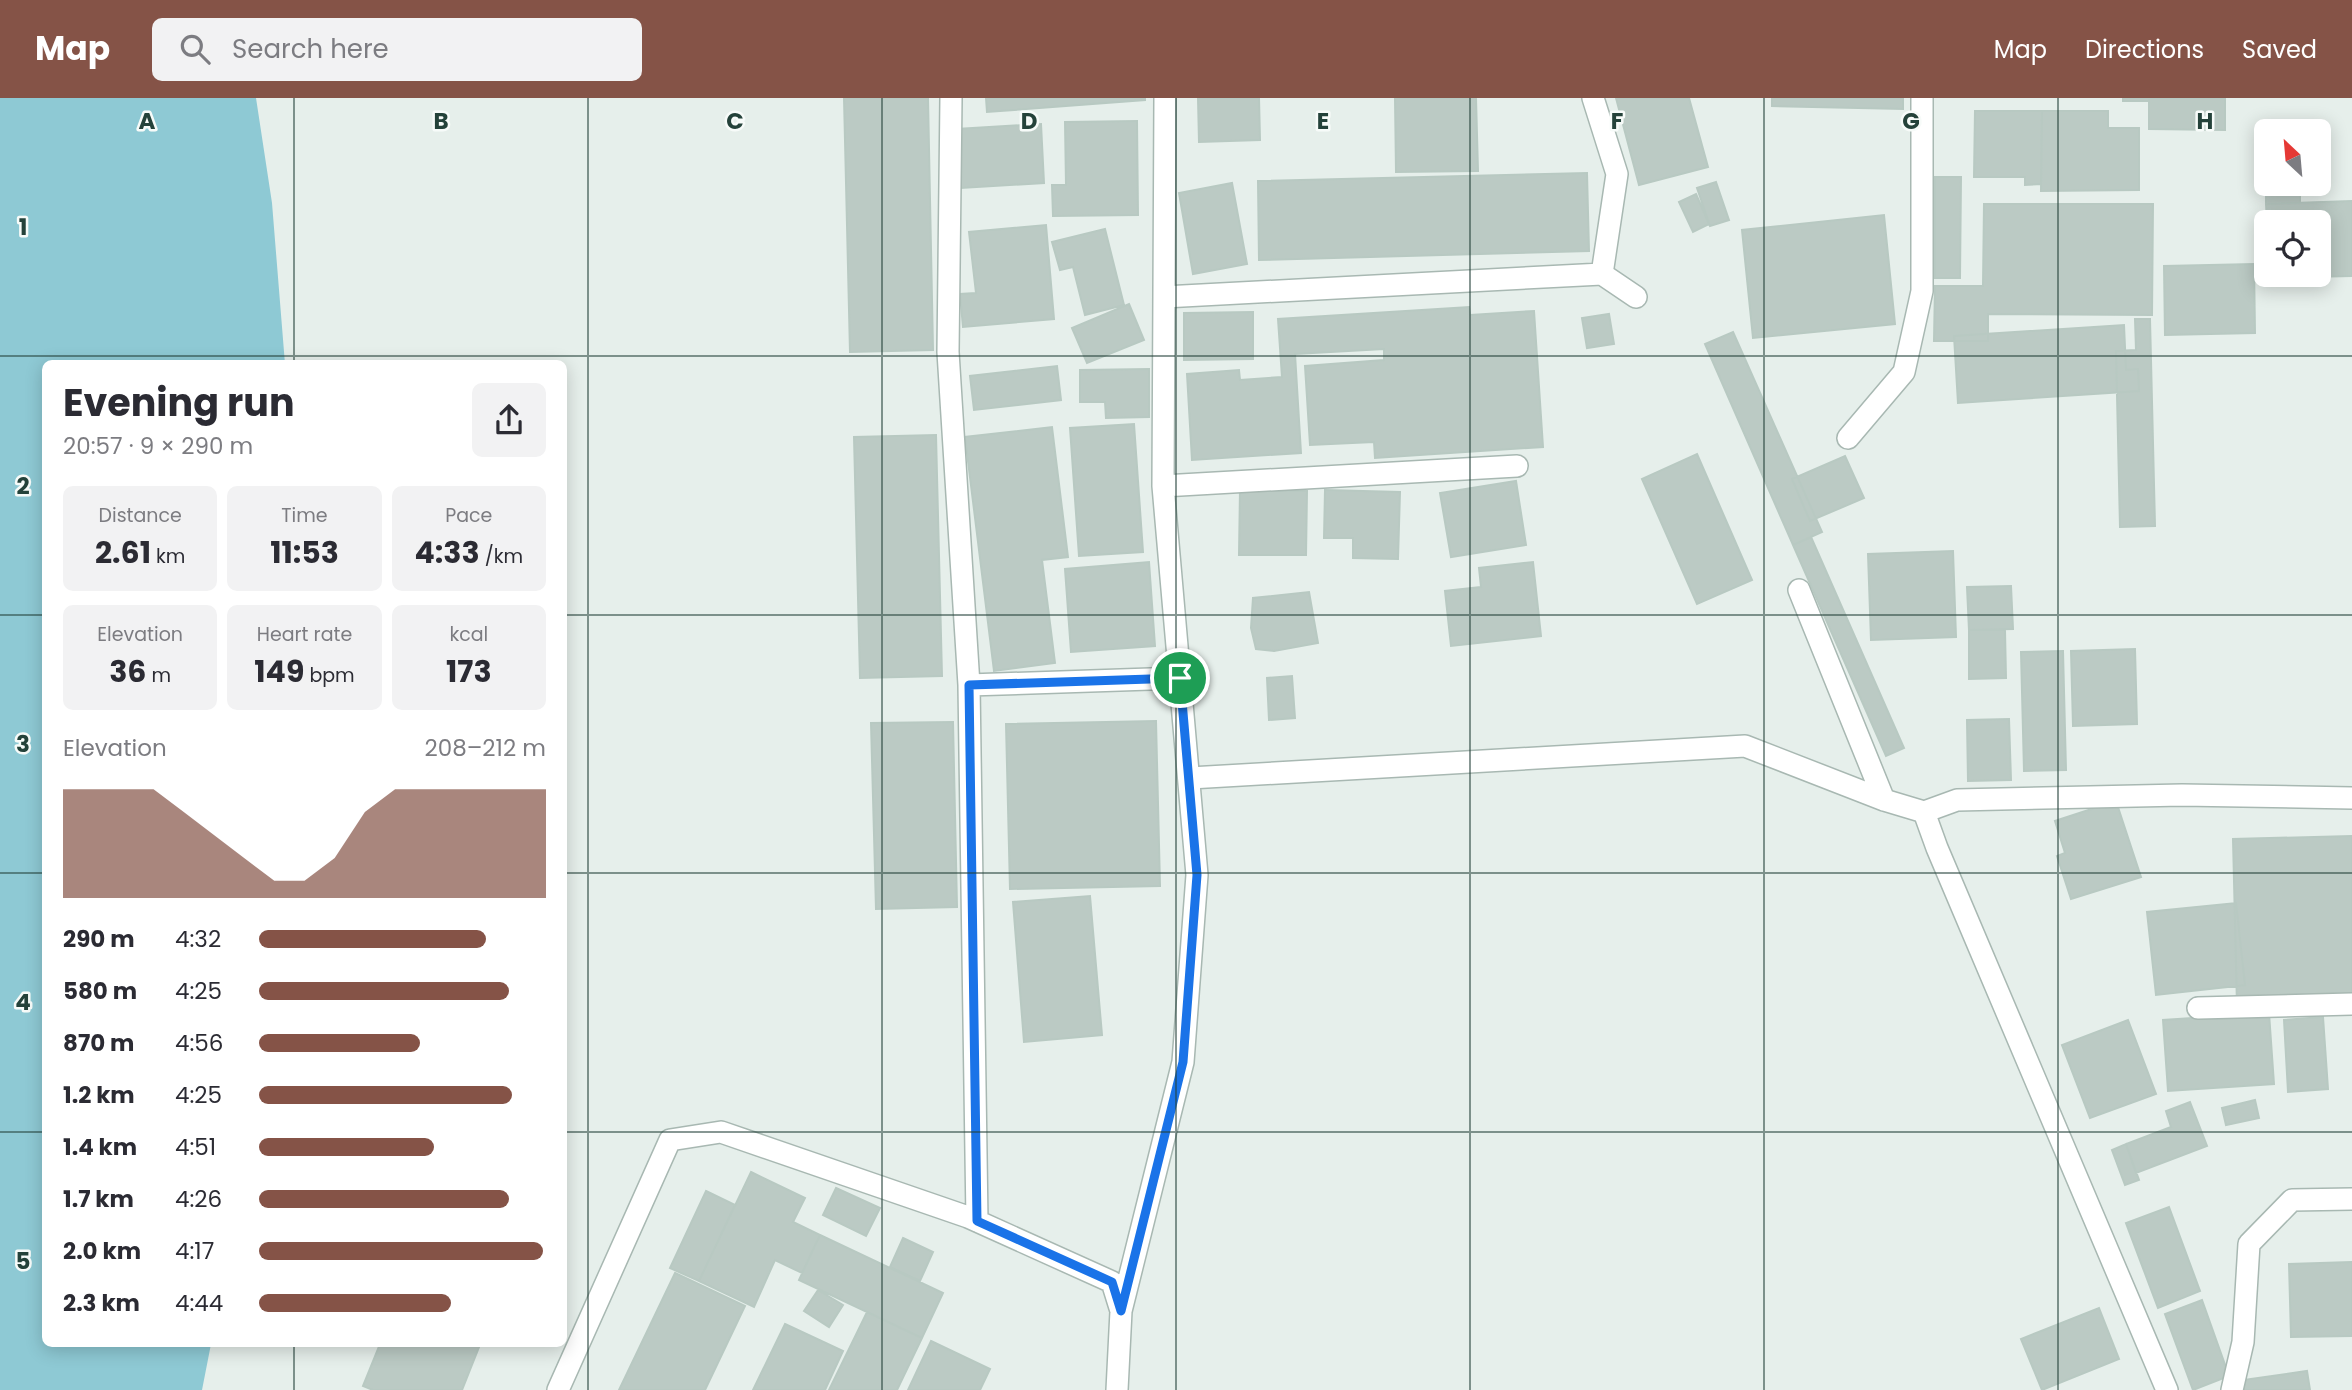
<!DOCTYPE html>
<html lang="en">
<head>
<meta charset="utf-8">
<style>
  body { margin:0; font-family:Poppins,sans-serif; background:#f2f2f3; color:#2b2b33; height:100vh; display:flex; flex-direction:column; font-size:26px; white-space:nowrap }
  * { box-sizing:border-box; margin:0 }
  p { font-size:23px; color:#7c7c81 }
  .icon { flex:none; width:38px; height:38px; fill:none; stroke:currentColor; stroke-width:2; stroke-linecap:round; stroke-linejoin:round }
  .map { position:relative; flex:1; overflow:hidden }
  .sheet { position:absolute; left:42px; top:262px; width:525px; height:987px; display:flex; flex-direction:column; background:#fff; border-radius:10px; box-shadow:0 4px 18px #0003 }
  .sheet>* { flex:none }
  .needle { width:46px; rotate:334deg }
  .fabs { position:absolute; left:2254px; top:21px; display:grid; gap:14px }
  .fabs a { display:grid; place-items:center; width:77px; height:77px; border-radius:10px; background:#fff; box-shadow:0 4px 18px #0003; font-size:35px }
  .pin { position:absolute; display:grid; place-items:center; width:60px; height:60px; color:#fff; margin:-30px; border:4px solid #fff; border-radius:50%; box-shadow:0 2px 7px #0007 }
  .round { display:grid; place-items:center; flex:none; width:74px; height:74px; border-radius:10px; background:#f2f2f3 }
  .overview { display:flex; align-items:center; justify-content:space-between; height:119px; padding:0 21px }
  h1 { font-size:38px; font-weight:700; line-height:52px }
  .figures { display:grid; grid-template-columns:repeat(3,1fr); gap:10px; height:119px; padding:7px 21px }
  .figures div { display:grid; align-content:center; border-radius:10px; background:#f2f2f3; text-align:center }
  .figures b { font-size:30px; font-weight:700 }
  .figures small { font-size:19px; font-weight:400 }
  .figures p { font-size:19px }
  .chart { height:196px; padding:14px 21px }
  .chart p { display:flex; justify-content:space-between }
  .chart svg { width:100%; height:126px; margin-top:7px; fill:#855347; opacity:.7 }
  ul { padding:0 21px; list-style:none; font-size:23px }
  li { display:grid; grid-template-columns:112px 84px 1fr; align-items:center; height:52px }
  li i { height:18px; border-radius:9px; background:#855347 }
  header { display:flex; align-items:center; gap:42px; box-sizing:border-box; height:98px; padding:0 35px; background:#855347; color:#fff }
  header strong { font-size:33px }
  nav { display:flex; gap:38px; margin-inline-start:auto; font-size:24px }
  .search { width:490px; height:63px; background:#f2f2f3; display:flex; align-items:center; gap:18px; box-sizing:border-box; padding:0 24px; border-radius:10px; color:#7c7c81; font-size:26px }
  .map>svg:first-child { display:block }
</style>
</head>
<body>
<header>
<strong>Map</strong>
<div class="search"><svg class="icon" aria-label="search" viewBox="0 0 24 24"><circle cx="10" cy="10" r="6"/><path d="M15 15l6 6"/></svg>Search here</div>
<nav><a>Map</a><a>Directions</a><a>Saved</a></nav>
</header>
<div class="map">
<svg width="2352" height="1292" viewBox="0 0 2352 1292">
  <rect width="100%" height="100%" fill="#e6efeb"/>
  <path fill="#8ec9d4" d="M0,0h256l16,105 13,161h-239v980h165l-9,46h-202z"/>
  <path fill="#bbcac4" stroke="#b8c9c2" stroke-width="2" d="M844,0h84l5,252 -83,2z
    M986,0h159v2l-158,12z
    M1198,0h61l1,42 -61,2z
    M1395,0h81l2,73 -82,1z
    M1616,0h73l19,69 -69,18z
    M1772,0h131v11l-131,-3z
    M2123,0h26v3h-26z
    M2149,0h76v32l-76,-1z
    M1975,13h67l-1,73 -16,1v-8h-51z
    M2042,13h66v17h31v62l-98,1z
    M1137,23l1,94 -85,1 -1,-31h14l-1,-63z
    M1041,26l3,59 -83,5 -4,-59z
    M1587,75l2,78 -330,9 -1,-79z
    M1935,79h26l-1,101h-25z
    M2266,83v3h34v19l-34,1z
    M1716,84l13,38 -19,6 -13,-38z
    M1232,85l15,81 -54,10 -14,-81z
    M1696,96l13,30 -16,8 -14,-30z
    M2352,103v75l-84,2v-3h51v-53h-52l-1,-18z
    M1984,106h169l-1,111 -164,-1v27h-54l1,-55h48z
    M1884,117l11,109 -142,14 -11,-108z
    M1046,127l8,94 -91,8 -3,-33 16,-1 -7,-61z
    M1105,131l19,76 -39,10 -12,-48 -13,3 -8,-28z
    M2254,166l1,69 -90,2 -1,-69z
    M1129,206l15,36 -57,23 -15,-35z
    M1469,209l1,8 64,-4 9,136 -168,11 -1,-16 -64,3 -5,-79 79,-6v-11l-89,5 6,99 -109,7 -5,-86 52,-4 1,10 42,-3 -4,-58z
    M1253,214v47l-69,1v-47z
    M1609,216l5,30 -27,4 -5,-30z
    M2135,221h15l5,207 -35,1 -4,-176 20,-1z
    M2124,227l2,45 12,-1 1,22 -181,12 -4,-67z
    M1733,234l89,200 -29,13 -88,-201z
    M1057,268l4,34 -87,10 -4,-34z
    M1149,271v48l-43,1 -1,-16h-25v-32z
    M1134,326l9,128 -64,4 -9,-128z
    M1052,329l16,130 -26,3 13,103 -61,8 -29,-234z
    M936,337l6,241 -82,2 -6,-241z
    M1697,356l55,126 -55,24 -55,-125z
    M1845,358l19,42 -54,23 -18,-42z
    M1516,383l10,64 -75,12 -11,-64z
    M1240,392l67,1 -1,64h-67z
    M1325,392l75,2 -2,67 -45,-1v-20h-29z
    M1811,439l93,211 -18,8 -93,-211z
    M1953,453l3,86 -85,3 -3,-86z
    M1149,464l6,84 -84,6 -6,-83z
    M1533,464l8,74 -90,10 -6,-55 36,-4 -2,-19z
    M2011,488l2,43 -44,1 -2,-43z
    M1309,494l9,51 -44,8 -18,-2 -5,-21 2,-30z
    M1969,532h36l1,48 -37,1z
    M2135,551l2,75 -64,2 -2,-75z
    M2063,553l3,119 -42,1 -3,-119z
    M1292,578l3,42 -26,2 -2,-42z
    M2009,621l2,61 -43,1 -1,-61z
    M1156,623l4,165 -150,3 -4,-165z
    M953,624l4,185 -81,2 -5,-186z
    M2116,703l25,76 -70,22 -14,-43 8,-3 -10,-32z
    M2352,738v168l-115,2 -4,-167z
    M1090,798l12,139 -78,7 -11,-140z
    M2236,805l9,82 -89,10 -9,-83z
    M2269,915l5,71 -106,7 -5,-71z
    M2323,919l5,72 -40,3 -4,-72z
    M2128,922l28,74 -66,24 -28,-73z
    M2255,1002l4,18 -33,7 -4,-17z
    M2190,1004l17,44 -71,27 -10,-29 45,-17 -5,-16z
    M2126,1046l13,36 -14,5 -13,-35z
    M751,1074l54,26 -12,24 27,13 -18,38 -27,-13 -21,47 -55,-26z
    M836,1090l44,20 -14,28 -43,-21z
    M706,1093l29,14 -36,76 -29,-13z
    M2169,1109l31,84 -42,17 -32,-85z
    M820,1137l123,58 -21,45 -123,-58z
    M903,1140l30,14 -13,29 -30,-14z
    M2352,1164v74l-61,1 -2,-73z
    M675,1175l70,33 -40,84h-86z
    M818,1192l25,15 -14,22 -25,-16z
    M2202,1202l27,76 -36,14 -28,-76z
    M2099,1210l20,51 -77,31 -21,-51z
    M867,1214l55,26 -25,52h-68z
    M785,1226l58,27 -18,39h-72z
    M931,1243l59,28 -10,21h-72z
    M380,1246h91l8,3 -17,43h-89l-10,-4z
    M2307,1273l3,19h-73l-1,-9z"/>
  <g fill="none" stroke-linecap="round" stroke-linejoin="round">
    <g stroke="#a8b8b2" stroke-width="24">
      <path id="service" d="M1848,340l56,-66 18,-81v-193"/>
    </g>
    <g stroke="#a8b8b2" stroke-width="24">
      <path id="minor" d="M951,0l-3,254 21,333 8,536
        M1593,0l24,76 -15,100
        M1164,199l438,-23 34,23
        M1163,388l354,-20
        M1799,492l85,210
        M969,587l211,-7
        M1190,680l555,-32 139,54 40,12
        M2198,910l154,-4
        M1121,1213l62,-249 14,-187 -34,-389 2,-388
        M558,1292l112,-250 51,-8 247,85 144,65 9,29 -4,79
        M2167,1292l-230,-542 -13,-36 33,-12 225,-5 170,3
        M2232,1292l11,-48 6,-98 43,-44 60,-1"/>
    </g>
    <use href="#service" stroke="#fff" stroke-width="21"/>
    <use href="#minor" stroke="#fff" stroke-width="21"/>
  </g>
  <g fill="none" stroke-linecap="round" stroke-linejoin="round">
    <g stroke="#fff" stroke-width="14">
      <path id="route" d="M1180,580l17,197 -14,187 -62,249 -9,-29 -135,-61 -8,-536z"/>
    </g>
    <use href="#route" stroke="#1a73e8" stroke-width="9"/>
  </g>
  <path fill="none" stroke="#24423a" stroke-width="2" stroke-opacity="0.55" d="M294,0v266M588,0v1292M882,0v1292M1176,0v1292M1470,0v1292M1764,0v1292M2058,0v1292M0,258h2352M0,517h46M564,517h1788M0,775h46M564,775h1788M0,1034h46M564,1034h1788M294,1246v46"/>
  <g font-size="23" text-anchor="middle" font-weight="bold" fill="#24423a" stroke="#f7fbf9" stroke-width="5" stroke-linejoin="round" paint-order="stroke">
    <text x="147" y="31">A</text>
    <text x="441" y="31">B</text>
    <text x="735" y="31">C</text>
    <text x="1029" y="31">D</text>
    <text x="1323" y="31">E</text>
    <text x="1617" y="31">F</text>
    <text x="1911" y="31">G</text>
    <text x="2205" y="31">H</text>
    <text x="23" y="137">1</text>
    <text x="23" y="396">2</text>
    <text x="23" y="654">3</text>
    <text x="23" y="912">4</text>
    <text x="23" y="1171">5</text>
  </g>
</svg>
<div class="fabs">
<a><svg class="needle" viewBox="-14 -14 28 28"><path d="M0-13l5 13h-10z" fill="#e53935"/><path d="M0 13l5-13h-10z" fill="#7c7c81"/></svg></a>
<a><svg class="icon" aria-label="locate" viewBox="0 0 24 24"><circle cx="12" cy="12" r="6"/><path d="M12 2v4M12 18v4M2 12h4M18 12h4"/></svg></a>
</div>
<div class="pin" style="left:1180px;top:580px;background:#1e9e55"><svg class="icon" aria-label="arrive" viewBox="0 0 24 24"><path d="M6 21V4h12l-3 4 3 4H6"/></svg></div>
<section class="sheet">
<div class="overview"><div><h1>Evening run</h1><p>20:57 · 9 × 290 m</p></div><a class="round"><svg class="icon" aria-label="share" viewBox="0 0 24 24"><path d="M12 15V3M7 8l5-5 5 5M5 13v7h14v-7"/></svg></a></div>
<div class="figures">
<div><p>Distance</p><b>2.61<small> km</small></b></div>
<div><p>Time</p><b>11:53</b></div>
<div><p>Pace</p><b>4:33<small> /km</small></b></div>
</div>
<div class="figures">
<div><p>Elevation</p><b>36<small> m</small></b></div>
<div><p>Heart rate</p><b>149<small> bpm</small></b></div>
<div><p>kcal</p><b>173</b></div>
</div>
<div class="chart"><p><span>Elevation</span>208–212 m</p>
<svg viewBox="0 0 160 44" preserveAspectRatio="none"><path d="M0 44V6L10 6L20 6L30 6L40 14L50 22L60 30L70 38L80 38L90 30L100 14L110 6L120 6L130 6L140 6L150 6L160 6V44z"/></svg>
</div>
<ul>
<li><b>290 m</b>4:32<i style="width:79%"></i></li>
<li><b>580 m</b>4:25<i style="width:87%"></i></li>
<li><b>870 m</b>4:56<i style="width:56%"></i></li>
<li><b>1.2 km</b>4:25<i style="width:88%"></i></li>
<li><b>1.4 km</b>4:51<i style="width:61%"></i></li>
<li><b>1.7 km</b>4:26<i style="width:87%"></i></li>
<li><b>2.0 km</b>4:17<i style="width:99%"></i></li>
<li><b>2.3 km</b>4:44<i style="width:67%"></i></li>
</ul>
</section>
</div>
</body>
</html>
